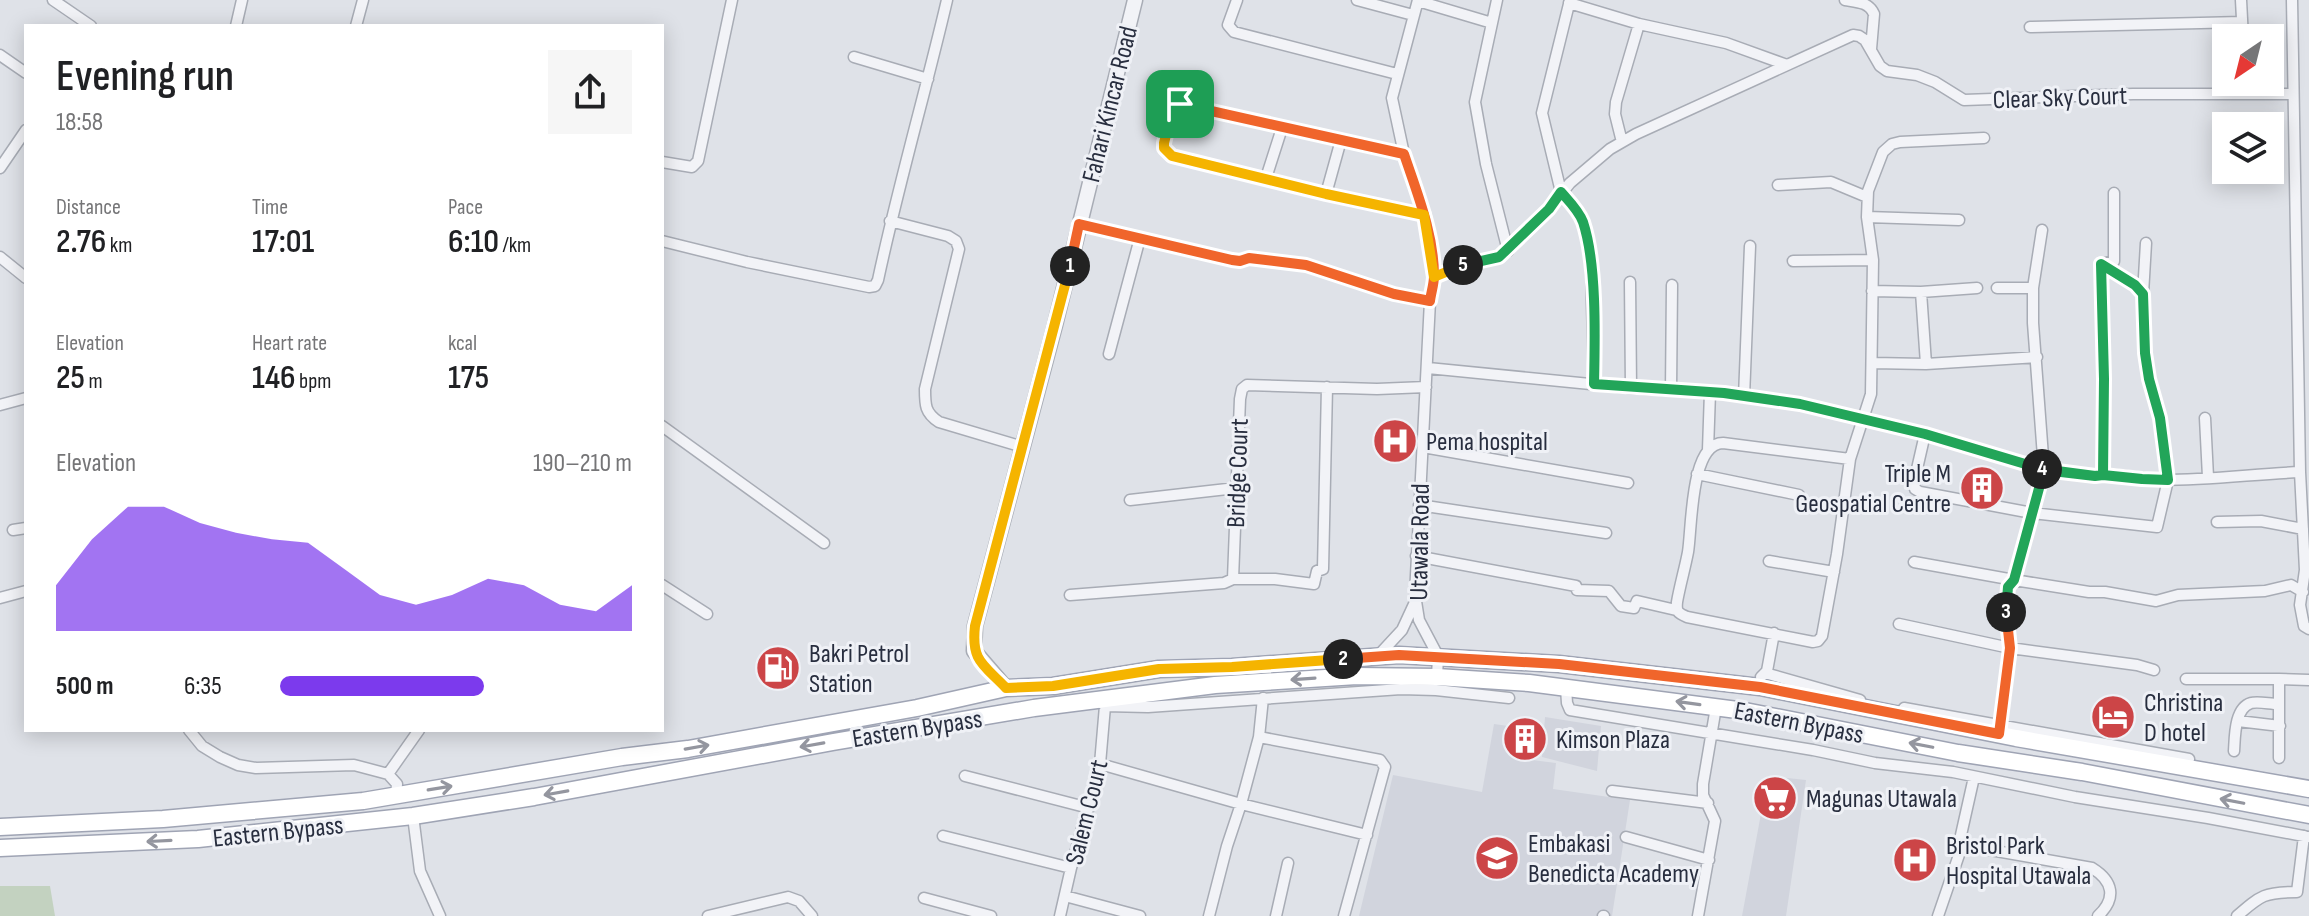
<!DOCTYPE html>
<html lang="en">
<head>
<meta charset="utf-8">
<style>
  body { margin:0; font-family:"Sofia Sans Condensed",sans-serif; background:#f6f6f6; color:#202124; height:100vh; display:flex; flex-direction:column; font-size:30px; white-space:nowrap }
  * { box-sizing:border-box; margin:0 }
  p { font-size:26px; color:#757577 }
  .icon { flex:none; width:44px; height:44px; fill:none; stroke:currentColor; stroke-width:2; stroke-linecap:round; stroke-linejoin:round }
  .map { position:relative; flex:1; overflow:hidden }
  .side { position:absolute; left:24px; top:24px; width:640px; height:708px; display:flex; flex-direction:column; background:#fff; border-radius:0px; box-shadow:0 4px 20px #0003 }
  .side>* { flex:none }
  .needle { width:52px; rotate:215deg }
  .fabs { position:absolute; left:2212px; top:24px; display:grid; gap:16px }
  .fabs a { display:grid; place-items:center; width:72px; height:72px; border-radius:0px; background:#fff; box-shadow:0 4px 20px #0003; font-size:40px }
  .pin { position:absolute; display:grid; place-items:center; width:68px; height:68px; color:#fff; margin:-34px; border-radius:16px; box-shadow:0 4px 12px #0006 }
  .km { position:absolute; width:40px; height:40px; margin:-20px; border-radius:50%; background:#222; color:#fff; font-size:22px; line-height:40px; text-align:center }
  .round { display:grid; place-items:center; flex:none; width:84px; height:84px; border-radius:0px; background:#f6f6f6 }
  .head { display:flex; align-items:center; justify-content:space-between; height:136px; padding:0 32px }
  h1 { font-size:44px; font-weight:600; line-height:60px }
  .metrics { display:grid; grid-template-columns:repeat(3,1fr); gap:12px; height:136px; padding:8px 32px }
  .metrics div { display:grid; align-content:center }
  .metrics b { font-size:34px; font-weight:600 }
  .metrics small { font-size:22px; font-weight:400 }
  .metrics p { font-size:22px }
  .chart { height:224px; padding:16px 32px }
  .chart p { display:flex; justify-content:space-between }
  .chart svg { width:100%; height:144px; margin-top:8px; fill:#7c3aed; opacity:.7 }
  ul { padding:0 32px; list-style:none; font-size:26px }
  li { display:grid; grid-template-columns:128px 96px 1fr; align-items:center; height:60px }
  li i { height:20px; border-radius:10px; background:#7c3aed }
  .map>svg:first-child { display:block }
</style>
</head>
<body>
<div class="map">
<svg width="2309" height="916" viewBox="0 0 2309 916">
  <rect width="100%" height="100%" fill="#dfe2e8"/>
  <path fill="#d1d4dd" d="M1545,717l56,9 -4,45 -55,-14z
    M1494,724l28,4 -5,30 39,5 -3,26 77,11 -18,116h-253l34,-141 89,17z
    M1768,776l38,4 -20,136h-44z"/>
  <path fill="#c3d2c0" d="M0,886h50l5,30h-55z"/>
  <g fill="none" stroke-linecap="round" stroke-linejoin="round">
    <g stroke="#a8acb5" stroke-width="13">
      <path id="minor" d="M53,0l38,26
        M1237,0l-9,25 6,7 163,42
        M1357,0l56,15
        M1418,0l-26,98 12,56 20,61 5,21 5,41 -4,24 -15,294 4,25 19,36 -1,21
        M1497,0l-22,102 11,62 22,87
        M1570,0l-28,113 19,79 21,27 5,20 4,21 3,124
        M1845,0c12,2 24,2 29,14l-3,35
        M2241,0l2,38
        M1418,1l74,22
        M1569,3l70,21 87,19 61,22
        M236,26l6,-26
        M356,26l7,-26
        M2030,27l212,-5
        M0,55l26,18
        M854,57l74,22
        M1622,142l-7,-28 1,-12 23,-78
        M1404,154l-224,-50 -7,3 -9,36v5l8,8 154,38 98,21
        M662,162l30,5 6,-6 34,-161
        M0,168l26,-38
        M1266,178l16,-50
        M1778,185l53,-3 36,15
        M1326,194l15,-54
        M1867,217l92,3
        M890,221l58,15 8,5 3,8 -34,140c0,16 0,24 14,33l84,25
        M1079,224l153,36 8,1 9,-3 57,7 88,29 36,7
        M662,241l85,21 122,25 6,-1 3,-6c20,-94 47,-186 69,-280
        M0,257l26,21
        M1793,261l80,-1
        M1434,277l32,-13 33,-7 50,-48 21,-26 40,-34 26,-15 217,-99 6,1 6,4 15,26 7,5 30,4 18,7 29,18 169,-6h159
        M1630,282l1,106
        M1997,288h36
        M1872,291l49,1 56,-4
        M1921,292l5,72
        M2143,294l3,-51
        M1109,354l31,-116
        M1873,363l53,1 111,-7
        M1428,368l203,20 93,5 76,11 125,30 119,36 51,6c20,-4 48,4 68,4 46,0 92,-6 137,-8l-8,-472
        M1671,390l1,-105
        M1744,397l6,-151
        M0,405l26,-7
        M2205,418l3,59
        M662,426l162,117
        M1925,434l-11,48 1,7 5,3 112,21 125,14 11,-47 -8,-62 -11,-39 -4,-26 -2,-59 -8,-9 -34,-21
        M1423,447l205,36
        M1708,450l2,-58
        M1850,459l-127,-16c-33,0 -31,85 -35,109 -3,16 -8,33 -11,50 -1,10 1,11 10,15l126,25 5,-1 4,-5 15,-82 13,-95 21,-65 2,-134 -6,-43 1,-26 15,-39 9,-8 8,-2 84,-4
        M2300,472l5,98 -5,35 4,21 5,3
        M1697,474l102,21
        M2103,475l1,-96 -3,-115 13,-3v-68
        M1130,500l106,-12
        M1419,505l187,28
        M2217,522l44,-1 42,8
        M13,530l13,-2
        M1416,556l160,30 1,4 32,1 12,15 13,2 3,-7 39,9
        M1769,561l65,11
        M1914,562l100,18 75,12h16l51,9 22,-6 87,-4 26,-6 12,7
        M1233,579h42l39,5 3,-13 6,-2 4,-182
        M662,585l45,29
        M1070,595l154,-12 9,-4 7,-180 2,-10 5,-4 130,4 49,-2
        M0,598l26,-7
        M1899,624l111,24 127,17 17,5
        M1377,657l25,-27 13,-28
        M1765,673l95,27
        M1761,677l6,-6 7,-38
        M2186,679h93
        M1566,688l1,15 3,7 243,40 62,13 78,9 122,25 133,21 101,19
        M1098,700l7,6 43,1 253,-18 35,1 73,8
        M1904,708l285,51
        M2238,721l42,5
        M189,730l13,16 18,11 18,8 18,3 98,-3 34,9 9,10 -1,11
        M1999,734c5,-27 8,-54 10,-81 2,-24 -13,-53 5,-73l30,-110 -11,-147v-35l9,-58
        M1259,737l121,23 5,7 -41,149
        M2234,751c1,-13 0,-43 17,-48 7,-2 19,1 27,1
        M2279,758v-79l30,1
        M1100,764l141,40 126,31
        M388,774l31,-44
        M965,776l124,32
        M1612,791l96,12
        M413,816l7,55 20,45
        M943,836l128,32
        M1626,837l83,23
        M1961,849l18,-1 113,20c21,13 25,30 6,48
        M1065,896l75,20
        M924,898l67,18
        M708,916l80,-19 11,4 13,15
        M1060,916l11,-48 29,-104 5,-58
        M1209,916l18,-70 14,-42 18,-67 4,-39
        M1276,916l12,-53
        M1603,916h1
        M1698,916l17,-95 -12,-26v-11l13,-77
        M1938,916l23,-67v-14l13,-58
        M2237,916c24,-21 28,-24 60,-24l7,-56"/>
    </g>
    <g stroke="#a8acb5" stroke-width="17">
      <path id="tertiary" d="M1006,688l-32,-37 1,-25 80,-301 80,-325"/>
    </g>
    <g stroke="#9fa4b4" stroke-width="19">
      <path id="primary" d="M0,827l163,-8 200,-18 259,-44 66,-8 229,-41 89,-20 47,-2 106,-17 73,-2 167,-12 160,9 201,23 256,51 293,51
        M0,848l198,-9 215,-23 121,-19 299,-55 201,-34 181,-23 142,-9 80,1 92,6 216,28 213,42 124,19 227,43"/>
    </g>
    <use href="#minor" stroke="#f2f3f7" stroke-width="10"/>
    <use href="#tertiary" stroke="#f2f3f7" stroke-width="14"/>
    <use href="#primary" stroke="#fff" stroke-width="16"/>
  </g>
  <defs><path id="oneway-shaft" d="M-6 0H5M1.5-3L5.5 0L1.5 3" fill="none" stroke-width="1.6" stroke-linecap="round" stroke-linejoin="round" transform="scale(2)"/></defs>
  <g stroke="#94969f">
    <use href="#oneway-shaft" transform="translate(1303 679) rotate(176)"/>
    <use href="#oneway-shaft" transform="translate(1688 703) rotate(-172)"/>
    <use href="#oneway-shaft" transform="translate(812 745) rotate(170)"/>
    <use href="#oneway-shaft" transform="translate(1921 745) rotate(-169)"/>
    <use href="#oneway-shaft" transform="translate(697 747) rotate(-10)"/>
    <use href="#oneway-shaft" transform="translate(440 788) rotate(-9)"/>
    <use href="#oneway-shaft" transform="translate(556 793) rotate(170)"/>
    <use href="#oneway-shaft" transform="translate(2232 801) rotate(-169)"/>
    <use href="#oneway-shaft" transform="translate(159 841) rotate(177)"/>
  </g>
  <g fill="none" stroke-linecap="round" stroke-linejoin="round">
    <g stroke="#fff" stroke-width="16">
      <path id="split-1" d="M1070,266l9,-42 153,36 8,1 9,-3 57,7 88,29 36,7c1,-8 4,-17 4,-25 0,-42 -17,-83 -30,-122l-224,-50"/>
    </g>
    <g stroke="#fff" stroke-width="16">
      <path id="split-2" d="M1070,266l-95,360c-4,35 8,38 31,62l47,-2 106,-17 73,-2 111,-8"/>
    </g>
    <g stroke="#fff" stroke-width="16">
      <path id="split-3" d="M1343,659l56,-4 160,9 201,23 239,47 11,-86 -4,-36"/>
    </g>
    <g stroke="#fff" stroke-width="16">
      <path id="split-4" d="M2006,612l2,-25 6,-7 30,-110 51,6 8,-1 39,4 26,1 -8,-62 -11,-39 -4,-26 -2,-59 -8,-9 -34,-21 3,115 -1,96 -8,1 -53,-7"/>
    </g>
    <g stroke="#fff" stroke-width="16">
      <path id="split-5" d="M1463,265l36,-8 50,-48 12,-17c8,9 18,19 22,30 14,42 12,117 11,162l130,9 76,11 125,30 117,35"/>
    </g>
    <g stroke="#fff" stroke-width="16">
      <path id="split-6" d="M1180,104l-4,-1 -3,4 -9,36v5l8,8 154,38 98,21 10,62 29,-12"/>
    </g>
    <use href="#split-1" stroke="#f0652b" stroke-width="10"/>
    <use href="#split-2" stroke="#f5b400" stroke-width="10"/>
    <use href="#split-3" stroke="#f0652b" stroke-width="10"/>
    <use href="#split-4" stroke="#22a559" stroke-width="10"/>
    <use href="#split-5" stroke="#22a559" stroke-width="10"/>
    <use href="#split-6" stroke="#f5b400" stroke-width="10"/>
  </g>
  <defs>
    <g id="hospital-disc" transform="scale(2.3)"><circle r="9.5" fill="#cc4547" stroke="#eff1f6"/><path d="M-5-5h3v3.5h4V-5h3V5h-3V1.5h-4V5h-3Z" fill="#fff"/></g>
    <g id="building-disc" transform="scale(2.3)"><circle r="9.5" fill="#cc4547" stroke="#eff1f6"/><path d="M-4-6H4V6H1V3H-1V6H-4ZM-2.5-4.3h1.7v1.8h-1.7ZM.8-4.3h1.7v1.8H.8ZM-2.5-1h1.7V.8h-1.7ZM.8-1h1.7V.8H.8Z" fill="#fff"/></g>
    <g id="fuel-disc" transform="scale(2.3)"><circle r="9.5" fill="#cc4547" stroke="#eff1f6"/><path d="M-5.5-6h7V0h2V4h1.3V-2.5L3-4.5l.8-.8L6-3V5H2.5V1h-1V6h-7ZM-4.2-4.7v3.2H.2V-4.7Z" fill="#fff"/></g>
    <g id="hotel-disc" transform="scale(2.3)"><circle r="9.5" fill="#cc4547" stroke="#eff1f6"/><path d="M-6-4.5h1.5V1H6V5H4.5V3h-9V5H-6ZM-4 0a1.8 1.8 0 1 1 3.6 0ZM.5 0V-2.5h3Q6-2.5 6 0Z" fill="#fff"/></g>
    <g id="supermarket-disc" transform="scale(2.3)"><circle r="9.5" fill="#cc4547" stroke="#eff1f6"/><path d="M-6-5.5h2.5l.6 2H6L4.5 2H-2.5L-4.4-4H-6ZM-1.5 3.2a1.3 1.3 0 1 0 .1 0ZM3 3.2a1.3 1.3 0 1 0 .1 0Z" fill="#fff"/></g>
    <g id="school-disc" transform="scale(2.3)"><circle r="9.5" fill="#cc4547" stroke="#eff1f6"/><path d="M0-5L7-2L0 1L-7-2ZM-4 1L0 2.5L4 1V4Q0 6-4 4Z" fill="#fff"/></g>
  </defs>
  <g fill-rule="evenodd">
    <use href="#hospital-disc" x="1395" y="441"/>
    <use href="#building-disc" x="1982" y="488"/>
    <use href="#fuel-disc" x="778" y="668"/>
    <use href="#hotel-disc" x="2113" y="717"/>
    <use href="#building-disc" x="1525" y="739"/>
    <use href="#supermarket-disc" x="1775" y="798"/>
    <use href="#school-disc" x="1497" y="858"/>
    <use href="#hospital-disc" x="1915" y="860"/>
  </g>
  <g text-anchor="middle" stroke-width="6" stroke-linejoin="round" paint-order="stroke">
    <g font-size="26" fill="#282e3f" stroke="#eff1f6">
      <text transform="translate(2060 97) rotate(-2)" y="9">Clear Sky Court</text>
      <text transform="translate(1109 104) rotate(-76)" y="9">Fahari Kincar Road</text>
      <text transform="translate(1237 473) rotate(-88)" y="9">Bridge Court</text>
      <text transform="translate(1419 542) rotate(-89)" y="9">Utawala Road</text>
      <text transform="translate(1799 722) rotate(11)" y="9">Eastern Bypass</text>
      <text transform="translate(917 728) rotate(-9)" y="9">Eastern Bypass</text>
      <text transform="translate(1086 812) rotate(-76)" y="9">Salem Court</text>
      <text transform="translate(278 831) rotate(-6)" y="9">Eastern Bypass</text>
    </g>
    <g font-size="26" fill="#282e3f" stroke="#eff1f6" text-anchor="start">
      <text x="1426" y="450">Pema hospital</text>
      <text x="1951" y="482" text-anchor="end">Triple M<tspan x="1951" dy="30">Geospatial Centre</tspan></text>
      <text x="809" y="662">Bakri Petrol<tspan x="809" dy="30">Station</tspan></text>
      <text x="2144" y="711">Christina<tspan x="2144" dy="30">D hotel</tspan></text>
      <text x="1556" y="748">Kimson Plaza</text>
      <text x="1806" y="807">Magunas Utawala</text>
      <text x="1528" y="852">Embakasi<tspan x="1528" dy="30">Benedicta Academy</tspan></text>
      <text x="1946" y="854">Bristol Park<tspan x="1946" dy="30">Hospital Utawala</tspan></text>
    </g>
  </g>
</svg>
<div class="fabs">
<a><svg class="needle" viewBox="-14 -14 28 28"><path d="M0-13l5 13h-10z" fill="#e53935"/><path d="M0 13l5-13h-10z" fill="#757577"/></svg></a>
<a><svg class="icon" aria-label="layers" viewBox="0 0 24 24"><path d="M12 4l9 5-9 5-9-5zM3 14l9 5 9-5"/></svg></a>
</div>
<div class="pin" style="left:1180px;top:104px;background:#1e9e55"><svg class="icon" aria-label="arrive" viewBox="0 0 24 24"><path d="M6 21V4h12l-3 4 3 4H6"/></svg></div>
<b class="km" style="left:1070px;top:266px">1</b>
<b class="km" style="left:1343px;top:659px">2</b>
<b class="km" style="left:2006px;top:612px">3</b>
<b class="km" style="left:2042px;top:469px">4</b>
<b class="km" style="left:1463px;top:265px">5</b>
<section class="side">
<div class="head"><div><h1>Evening run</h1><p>18:58</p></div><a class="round"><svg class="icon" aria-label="share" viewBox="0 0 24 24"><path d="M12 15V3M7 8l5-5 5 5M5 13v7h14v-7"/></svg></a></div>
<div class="metrics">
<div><p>Distance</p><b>2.76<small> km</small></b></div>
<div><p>Time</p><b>17:01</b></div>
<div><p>Pace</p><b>6:10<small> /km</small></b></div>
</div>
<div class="metrics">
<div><p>Elevation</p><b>25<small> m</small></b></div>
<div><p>Heart rate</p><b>146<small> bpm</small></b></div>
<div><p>kcal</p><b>175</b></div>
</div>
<div class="chart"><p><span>Elevation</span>190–210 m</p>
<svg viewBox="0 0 160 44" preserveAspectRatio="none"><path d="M0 44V30L10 16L20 6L30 6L40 11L50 14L60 16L70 17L80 25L90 33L100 36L110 33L120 28L130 30L140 36L150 38L160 30V44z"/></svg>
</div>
<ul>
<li><b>500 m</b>6:35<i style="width:58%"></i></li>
</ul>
</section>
</div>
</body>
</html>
